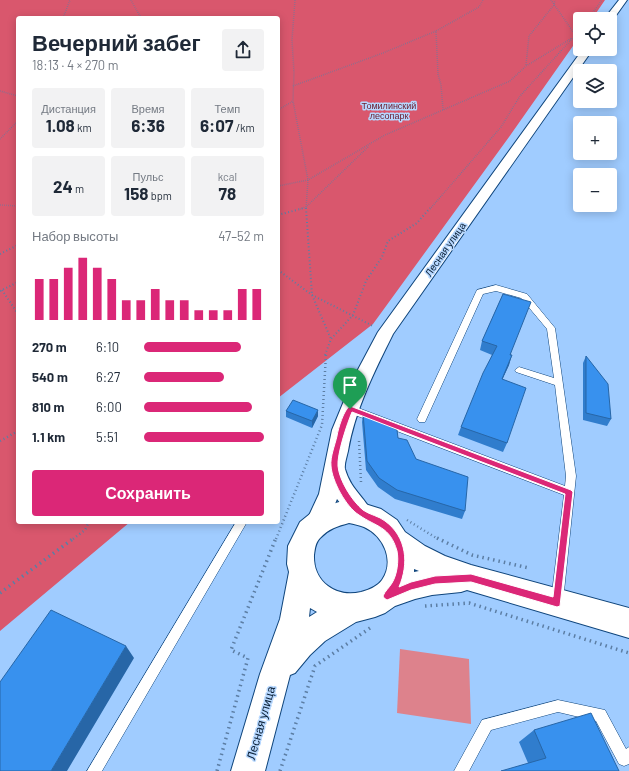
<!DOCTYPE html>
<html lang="ru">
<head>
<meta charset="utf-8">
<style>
  body { margin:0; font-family:Barlow,sans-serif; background:#f2f2f3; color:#1f2937; height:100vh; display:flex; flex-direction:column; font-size:15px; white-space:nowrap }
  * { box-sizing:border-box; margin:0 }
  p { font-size:13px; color:#747a83 }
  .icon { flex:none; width:22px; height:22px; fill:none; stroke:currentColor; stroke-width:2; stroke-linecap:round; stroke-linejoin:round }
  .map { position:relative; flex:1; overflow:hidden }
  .side { position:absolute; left:16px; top:16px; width:264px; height:508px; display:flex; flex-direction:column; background:#fff; border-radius:4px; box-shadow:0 2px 10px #0003 }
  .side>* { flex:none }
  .buttons { position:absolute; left:573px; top:12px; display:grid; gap:8px }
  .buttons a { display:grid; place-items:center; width:44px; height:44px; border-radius:4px; background:#fff; box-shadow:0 2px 10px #0003; font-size:20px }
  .pin { position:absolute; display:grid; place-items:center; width:34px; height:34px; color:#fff; margin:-41px -17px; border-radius:50% 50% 50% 0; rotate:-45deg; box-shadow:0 0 4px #0007 }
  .pin .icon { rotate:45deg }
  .round { display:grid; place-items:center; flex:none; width:42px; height:42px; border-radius:4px; background:#f2f2f3 }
  .overview { display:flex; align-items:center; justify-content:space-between; height:68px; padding:0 16px }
  h1 { font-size:22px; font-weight:700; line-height:30px }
  .stats { display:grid; grid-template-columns:repeat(3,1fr); gap:6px; height:68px; padding:4px 16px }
  .stats div { display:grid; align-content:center; border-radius:4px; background:#f2f2f3; text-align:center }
  .stats b { font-size:17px; font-weight:700 }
  .stats small { font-size:11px; font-weight:400 }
  .stats p { font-size:11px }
  .chart { height:112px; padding:8px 16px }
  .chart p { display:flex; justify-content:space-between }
  .chart svg { width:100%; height:72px; margin-top:4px; stroke:#db2777; stroke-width:6 }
  .primary-button { display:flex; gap:8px; margin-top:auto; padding:8px 16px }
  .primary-button a { flex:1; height:46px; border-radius:4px; background:#db2777; color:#fff; font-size:16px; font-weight:700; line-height:46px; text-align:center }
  ul { padding:0 16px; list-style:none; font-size:13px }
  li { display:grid; grid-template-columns:64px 48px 1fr; align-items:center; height:30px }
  li i { height:10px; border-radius:5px; background:#db2777 }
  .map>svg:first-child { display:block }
</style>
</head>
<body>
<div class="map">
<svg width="629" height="771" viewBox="0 0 629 771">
  <rect width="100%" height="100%" fill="#a0ccff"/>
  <path fill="#dd828c" d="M400,649l69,10 2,65 -74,-11z"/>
  <path fill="#d9576d" d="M0,0h605l-13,19h-12v17l-71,101 -136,187 -95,74v-380h-260v504h112l-130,109z"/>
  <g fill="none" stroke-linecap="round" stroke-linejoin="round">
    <g stroke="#0f457c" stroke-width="1">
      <path id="lane" d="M496,285l31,9 28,34 21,148 -13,125 -2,4 -4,2 -4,-2 -2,-4 13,-106 -217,-83 -2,-3 2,-3h6l212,80 1,-10 -11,-91 -39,-13 -1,-2 4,-3 35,11 -7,-49 -26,-31 -25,-7 -13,3 -58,128h-6l-2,-3 59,-127 1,-2z
        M236,522h11l-145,249h-15z
        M558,700l47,10 21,39 3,-2v17l-5,2 -5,-2 -23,-43 -38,-9 -67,18 -22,41h-15l28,-51z"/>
    </g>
    <g stroke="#0f457c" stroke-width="2">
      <path id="street" d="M619,0h8l-15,21h-2v-2h-6z
        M583,49h10l-200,285c-19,38 -38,76 -45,117 -1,5 -4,13 -3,18 6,21 19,27 27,44l-4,7 -7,2 -7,-2 -17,-21 -12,30 -8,3 -8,-3 -3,-7 13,-28 13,-64 21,-51 25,-47z"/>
    </g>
    <g stroke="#0f457c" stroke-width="2">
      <path id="secondary" d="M349,499l32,10 16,11 8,12 20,14 20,10 26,9 158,43v30l-162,-48 -6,2 -29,3 -17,4 -20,7 -10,7 -10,4 -19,5 -31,19 -15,14 -15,18 -5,2 -25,96h-34l29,-97 20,-55 9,-47 -2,-8 1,-18 12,-24 16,-13zM349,523c5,1 10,2 15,4 20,9 31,34 18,53 -5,7 -14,10 -21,12 -25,6 -48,-10 -47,-37 1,-6 1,-12 6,-17 8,-9 18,-12 29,-15zM414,569l5,2 -5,1zM310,608l7,4 -8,5z"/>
    </g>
    <path stroke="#5c7ea4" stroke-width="1.5" stroke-dasharray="0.5 1.5" stroke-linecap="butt" d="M131,0l10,18
      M295,0l-3,40 2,32 -1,29 15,79 -2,29
      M551,0l25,36
      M63,18l7,-18
      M588,19l14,-19
      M526,65l3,-29 25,-31 1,-5
      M293,86l90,-33 53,-22
      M0,91l18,5
      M278,110l15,-9
      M443,110l-2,-25 -3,-11 -2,-43 43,-24 4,-7
      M0,139l18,-18
      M278,186l30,-6 77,-45 125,-54 16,-15 46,-28
      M0,205l18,1
      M300,209l6,-2 62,-60
      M430,209l71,-82 19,-31 60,-66"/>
    <path stroke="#5c7ea4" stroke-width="2" stroke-dasharray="1 2.5" stroke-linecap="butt" d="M306,208l6,87 19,44
      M278,215l26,-7
      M0,254l18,-9
      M278,270l34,25 61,31
      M2,290l16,24
      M0,291l18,-9
      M325,355l6,-16 22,-24 13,-34 16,-24 6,-16 29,-18 13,-15"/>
    <path stroke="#5c7ea4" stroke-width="2.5" stroke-dasharray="1 3" stroke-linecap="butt" d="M0,441l18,-10
      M359,441l2,41
      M407,520l31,19
      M73,539l12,-9 4,-8
      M276,539l46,-114 4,-71"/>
    <path stroke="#5c7ea4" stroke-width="3.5" stroke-dasharray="1.5 4" stroke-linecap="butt" d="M437,538l35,17 57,13
      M0,593l74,-55
      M425,606l44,-3 160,50
      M217,771l31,-113 -17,-8 45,-112
      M280,771l35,-105 58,-40"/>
    <use href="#lane" fill="#fff" fill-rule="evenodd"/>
    <use href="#street" fill="#fff" fill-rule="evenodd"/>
    <use href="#secondary" fill="#fff" fill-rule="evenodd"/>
  </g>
  <path fill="#307dcd" d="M503,294l8,61 -2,10 -7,15 5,63 -4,9 -45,-17 3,-8 31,-72 -12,-5 2,-9z
    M586,356l25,63 -4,7 -24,-6v-57z
    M286,411l32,5 -6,12 -26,-11z
    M363,413l35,25 18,21 49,52 -3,8 -67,-20 -17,-12 -12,-17 -4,-48z
    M534,730l85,41 -91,-8 -9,-21z"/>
  <path fill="#2766a7" d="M512,355l-3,10 -11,24 4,-10z
    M318,410v6l-6,12v-7z
    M126,646l8,12 -67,113h-16z"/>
  <path fill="#3891ee" stroke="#2766a7" d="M503,294l28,8 -21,53h2l-10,24 24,9 -19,55 -46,-16 22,-54 14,-27 -15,-5z
    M586,356l22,28 3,35 -25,-6z
    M293,400l25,10 -6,11 -26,-10z
    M363,413l34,17 1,8 9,2 9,19 52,18 -3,34 -68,-21 -18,-12 -12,-17z
    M51,610l75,36 -75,125h-51v-89z
    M591,713l28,58h-118l45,-13 -12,-28z"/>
  <path fill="#db2777" stroke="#fff" fill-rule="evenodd" d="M350,406l221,84 2,2 -13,114 -3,1 -86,-25 -36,2 -24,6 -24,10 -3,-2 -1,-2c2,-5 6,-8 9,-13 5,-8 7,-22 5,-32 -7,-25 -21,-24 -38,-36 -13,-8 -27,-34 -28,-49 -1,-9 4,-21 6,-30 1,-7 7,-27 13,-30zM352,412l213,82 -12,103 -82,-23 -36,2 -24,6 -12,5c10,-23 8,-50 -14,-66 -6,-5 -15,-6 -22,-11 -11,-9 -24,-30 -25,-44 -1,-12 9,-42 14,-54z"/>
  <g text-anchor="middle" stroke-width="3" stroke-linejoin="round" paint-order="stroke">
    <g font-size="9" fill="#6b182a" stroke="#b7d8ff">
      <text x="389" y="109">Томилинский<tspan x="389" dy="10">лесопарк</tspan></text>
    </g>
    <g font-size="10" fill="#0a2037" stroke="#b7d8ff">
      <text transform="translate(445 249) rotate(-55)" y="4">Лесная улица</text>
    </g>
    <g font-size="12" fill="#0a2037" stroke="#b7d8ff">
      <text transform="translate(261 723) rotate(-74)" y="4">Лесная улица</text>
    </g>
  </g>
</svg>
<div class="buttons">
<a><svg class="icon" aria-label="locate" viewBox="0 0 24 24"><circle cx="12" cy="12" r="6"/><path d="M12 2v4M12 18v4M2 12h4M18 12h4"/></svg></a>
<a><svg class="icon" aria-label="layers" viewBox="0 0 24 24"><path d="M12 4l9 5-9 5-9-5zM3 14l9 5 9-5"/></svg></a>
<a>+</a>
<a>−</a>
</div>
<div class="pin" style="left:350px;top:409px;background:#1e9e55"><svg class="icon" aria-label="arrive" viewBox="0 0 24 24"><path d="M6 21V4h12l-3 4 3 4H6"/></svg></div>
<section class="side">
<div class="overview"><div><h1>Вечерний забег</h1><p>18:13 · 4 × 270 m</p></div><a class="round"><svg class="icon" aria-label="share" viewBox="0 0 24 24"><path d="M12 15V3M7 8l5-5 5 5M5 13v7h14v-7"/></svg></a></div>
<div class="stats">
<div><p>Дистанция</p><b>1.08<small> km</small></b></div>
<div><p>Время</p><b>6:36</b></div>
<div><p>Темп</p><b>6:07<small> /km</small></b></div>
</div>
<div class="stats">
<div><b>24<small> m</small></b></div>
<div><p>Пульс</p><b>158<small> bpm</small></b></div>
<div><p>kcal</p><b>78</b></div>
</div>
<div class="chart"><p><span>Набор высоты</span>47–52 m</p>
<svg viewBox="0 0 160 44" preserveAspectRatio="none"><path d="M5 44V19M15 44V19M25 44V12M35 44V6M45 44V12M55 44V19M65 44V32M75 44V32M85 44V25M95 44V32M105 44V32M115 44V38M125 44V38M135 44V38M145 44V25M155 44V25"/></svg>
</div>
<ul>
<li><b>270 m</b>6:10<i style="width:81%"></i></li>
<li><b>540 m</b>6:27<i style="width:67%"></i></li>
<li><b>810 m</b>6:00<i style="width:90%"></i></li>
<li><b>1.1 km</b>5:51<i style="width:100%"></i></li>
</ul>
<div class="primary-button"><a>Сохранить</a></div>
</section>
</div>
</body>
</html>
